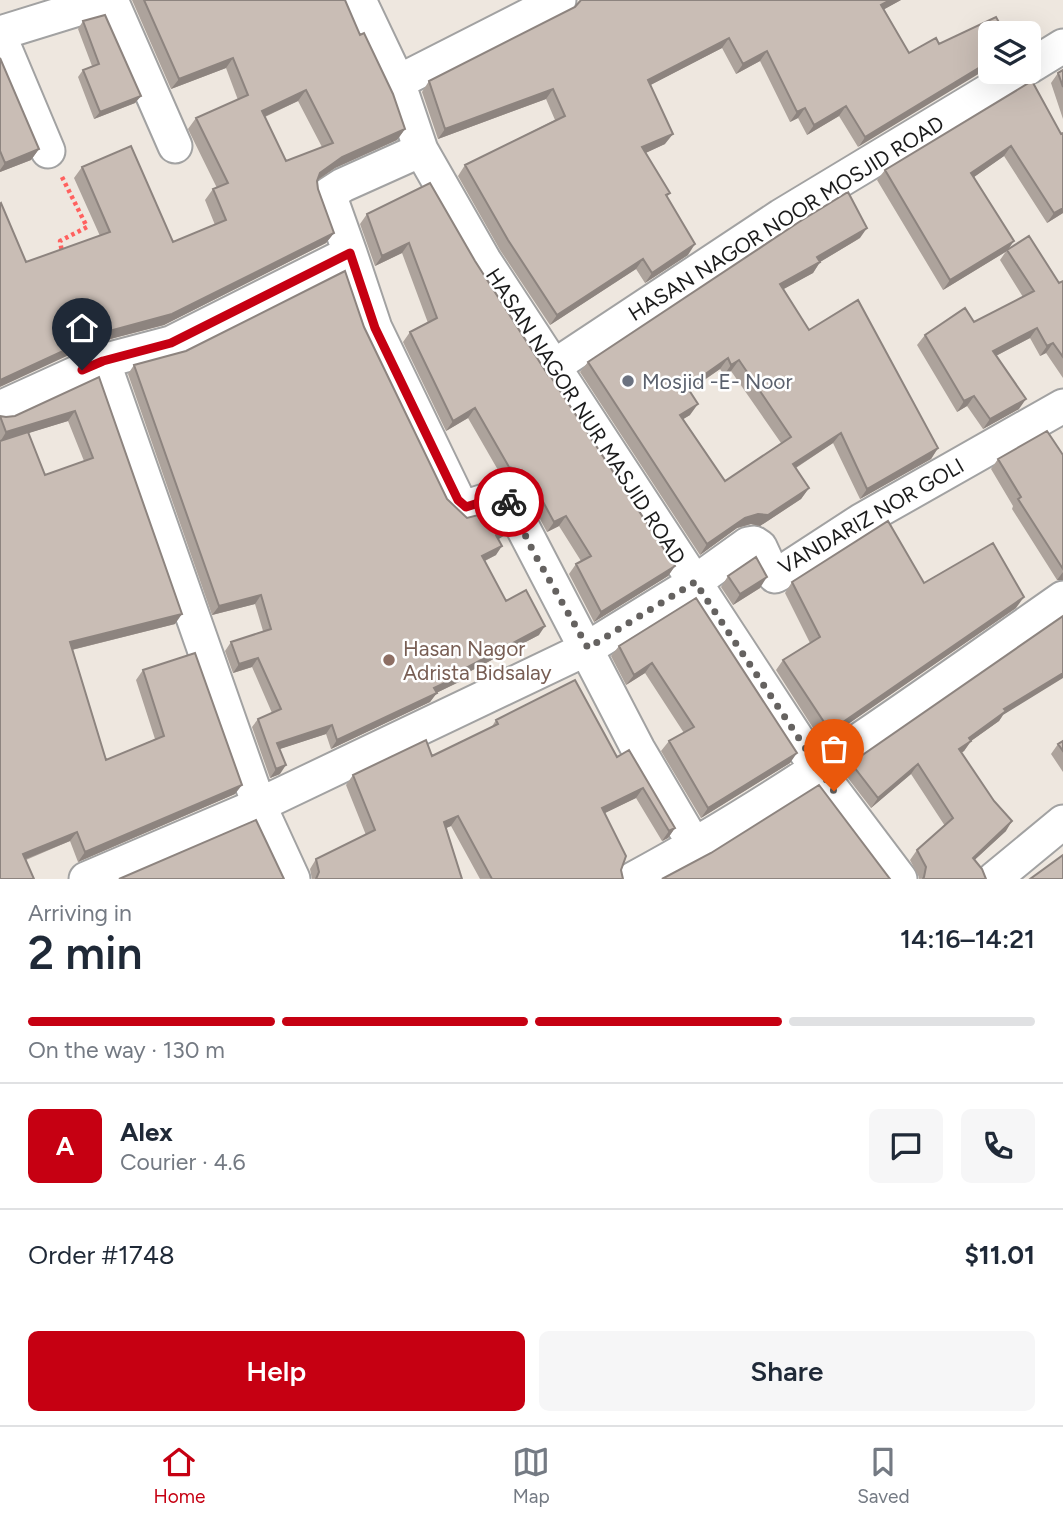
<!DOCTYPE html>
<html lang="en">
<head>
<meta charset="utf-8">
<style>
  :root { --surface:#fff; --page:#f6f6f7; --text:#1f2937; --muted:#747a83; --line:#e0e1e3; --accent:#c60012 }
  body { margin:0; font-family:Figtree,sans-serif; background:var(--page); color:var(--text); height:100vh; display:flex; flex-direction:column; font-size:26px; white-space:nowrap }
  * { box-sizing:border-box; margin:0 }
  p { font-size:23px; color:var(--muted) }
  .icon { flex:none; width:38px; height:38px; fill:none; stroke:currentColor; stroke-width:2; stroke-linecap:round; stroke-linejoin:round }
  .map { position:relative; height:879px; overflow:hidden }
  .sheet { display:flex; flex-direction:column; background:var(--surface); flex:1 }
  .sheet>* { flex:none }
  .buttons { position:absolute; left:978px; top:21px; display:grid; gap:14px }
  .buttons a { display:grid; place-items:center; width:63px; height:63px; border-radius:10px; background:var(--surface); box-shadow:0 7px 28px #0002; font-size:35px }
  .pin { position:absolute; display:grid; place-items:center; width:60px; height:60px; color:#fff; margin:-72px -30px; border-radius:50% 50% 50% 0; rotate:-45deg; box-shadow:0 0 7px #0007 }
  .pin .icon { rotate:45deg }
  .courier { position:absolute; display:grid; place-items:center; width:70px; height:70px; margin:-35px; border:5px solid #c60012; border-radius:50%; background:#fff; color:#222; box-shadow:0 2px 9px #0007 }
  .headline em { font-style:normal; font-weight:600 }
  .headline div { display:flex; flex-direction:column-reverse }
  .headline { display:flex; align-items:center; justify-content:space-between; height:119px; padding:0 28px }
  h1 { font-size:46px; font-weight:600; line-height:52px }
  .bar { display:grid; grid-template-columns:repeat(4,1fr); gap:10px 7px; align-content:center; height:84px; padding:0 28px }
  .bar i { height:9px; border-radius:5px; background:var(--line) }
  .bar .selected { background:var(--accent) }
  .bar p { grid-column:span 4 }
  .line { display:flex; align-items:center; gap:18px; padding:0 28px; border-top:2px solid var(--line) }
  .line div { flex:1 }
  .round { display:grid; place-items:center; flex:none; width:74px; height:74px; border-radius:10px; background:var(--page) }
  .primary-button { display:flex; gap:14px; margin-top:auto; padding:14px 28px }
  .primary-button a { flex:1; height:80px; border-radius:10px; background:var(--accent); color:#fff; font-size:28px; font-weight:600; line-height:80px; text-align:center }
  .primary-button a+a { background:var(--page); color:var(--text) }
  .tabs { display:flex; justify-content:space-around; align-items:center; height:98px; border-top:2px solid var(--line); background:var(--surface); font-size:19px; color:var(--muted) }
  .tabs a { display:grid; justify-items:center; gap:4px }
  .tabs .selected { color:var(--accent) }
  .map>svg:first-child { display:block }
</style>
</head>
<body>
<div class="map">
<svg width="1063" height="879" viewBox="0 0 1063 879">
  <rect width="100%" height="100%" fill="#eee7df"/>
  <g fill="none" stroke-linecap="round" stroke-linejoin="round">
    <g stroke="#a2a2a2" stroke-width="37">
      <path id="minor" d="M 111,0 L 175,146
        M 359,0 L 398,82 L 421,150 L 484,260 L 817,769 L 900,879
        M 0,33 L 107,0
        M 0,37 L 48,151
        M 1029,67 L 1063,46
        M 398,82 L 559,0
        M 350,253 L 375,328 L 458,500 L 466,507 L 500,496 L 506,497 L 510,503 L 638,749 L 695,846
        M 103,361 L 259,805 L 293,879
        M 553,367 L 781,216 L 1020,72
        M 0,408 L 103,361 L 171,343 L 350,253 L 329,194 L 343,185 L 421,150
        M 86,879 L 259,805 L 588,648 L 695,582 L 748,544 L 754,543 L 760,547 L 772,573 L 775,576 L 779,574 L 862,520 L 1063,406
        M 633,879 C 784,798 923,696 1063,598
        M 994,879 L 1063,822"/>
    </g>
    <path stroke="#ff615f" stroke-width="4.5" stroke-dasharray="3.5 3.5" stroke-linecap="butt" d="M 62,177 L 87,227 L 60,241 L 62,252"/>
    <use href="#minor" stroke="#fff" stroke-width="33"/>
  </g>
  <path fill="#ada39c" fill-rule="evenodd" d="M 132,0 L 345,0 L 360,35 L 405,129 L 397,140 L 335,168 L 318,180 L 318,189 L 334,233 L 326,243 L 164,325 L 95,343 L 26,262 L 100,236 L 74,178 L 82,167 L 173,242 L 215,225 L 205,200 L 213,189 L 217,188 L 188,129 L 196,118 L 238,100 L 226,68 L 171,89 ZM 298,101 L 322,147 L 286,161 L 265,117 Z
    M 581,0 L 901,0 L 884,9 L 909,53 L 936,38 L 858,147 L 839,116 L 807,135 L 798,118 L 790,122 L 760,61 L 736,74 L 722,48 L 650,85 L 665,144 L 645,153 L 670,193 L 667,197 L 688,255 L 645,283 L 636,269 L 550,325 L 500,250 L 458,176 L 465,165 L 555,120 L 546,99 L 438,139 L 422,92 L 429,81 L 575,7 Z
    M 83,21 L 141,96 L 135,103 L 94,119 L 78,77 L 83,70 L 92,66 L 78,29 Z
    M 0,58 L 39,149 L 31,160 L 0,172 Z
    M 1063,70 L 1063,119 L 1051,83 L 1058,73 Z
    M 1063,133 L 1063,213 L 1047,223 L 1004,156 L 974,177 L 1007,251 L 943,290 L 877,180 L 885,170 Z
    M 367,214 L 475,261 L 548,375 L 675,566 L 668,576 L 594,622 L 569,574 L 576,564 L 581,561 L 559,526 L 547,532 L 522,486 L 516,481 L 502,477 L 468,418 L 446,431 L 403,342 L 410,332 L 428,323 L 402,253 L 375,266 L 360,224 Z
    M 860,238 L 820,262 L 813,273 L 783,289 L 809,330 L 938,448 L 931,459 L 860,499 L 833,443 L 796,468 L 809,488 L 801,499 L 760,526 L 751,524 L 737,528 L 700,555 L 580,372 L 588,362 ZM 720,369 L 724,375 L 731,371 L 781,443 L 725,481 L 683,419 L 690,415 L 689,391 Z
    M 1007,250 L 1059,283 L 1063,281 L 1063,378 L 1046,353 L 1040,356 L 1030,338 L 996,356 L 1019,409 L 983,429 L 967,406 L 957,412 L 917,345 L 925,335 L 974,322 L 1023,297 L 1000,260 Z
    M 364,327 L 447,499 L 467,518 L 511,526 L 505,535 L 499,539 L 496,555 L 485,561 L 506,601 L 539,635 L 467,673 L 461,681 L 436,693 L 430,702 L 331,749 L 326,734 L 279,749 L 280,774 L 270,778 L 252,727 L 258,719 L 272,713 L 252,667 L 233,673 L 225,651 L 231,642 L 263,631 L 255,604 L 212,615 L 128,374 L 134,365 Z
    M 99,377 L 175,624 L 72,650 L 106,760 L 155,739 L 136,680 L 143,670 L 235,794 L 78,862 L 70,841 L 26,860 L 0,879 L 0,416 L 6,417 L 15,416 ZM 68,421 L 84,461 L 45,475 L 28,433 Z
    M 1063,455 L 1063,580 L 1057,580 L 1012,509 L 1013,506 L 991,469 L 998,459 Z
    M 728,576 L 760,588 L 733,605 L 721,587 Z
    M 792,582 L 924,583 L 1016,608 L 822,742 L 776,670 L 783,660 L 810,643 L 785,593 Z
    M 696,598 L 790,763 L 701,818 L 661,751 L 669,741 L 684,733 L 645,673 L 626,685 L 611,656 L 619,646 Z
    M 1003,715 L 999,721 L 971,741 L 964,751 L 961,753 L 1006,831 L 974,860 L 986,879 L 919,879 L 919,877 L 910,860 L 917,850 L 945,826 L 911,774 L 871,808 L 844,773 L 851,763 Z
    M 496,720 L 617,757 L 629,750 L 675,828 L 668,838 L 662,841 L 636,798 L 604,813 L 623,879 L 480,879 L 451,826 L 446,828 L 462,879 L 312,879 L 310,869 L 316,859 L 366,835 L 346,785 L 353,775 L 432,756 L 491,728 Z
    M 1063,741 L 1063,772 L 1051,754 L 1058,744 Z"/>
  <path fill="#8d847f" d="M 890,0 L 901,0 L 874,15 L 881,5 Z
    M 729,38 L 722,48 L 641,90 L 648,80 Z
    M 767,51 L 760,61 L 736,74 L 743,64 Z
    M 233,58 L 226,68 L 171,89 L 179,79 Z
    M 990,61 L 990,67 L 858,147 L 865,137 Z
    M 553,89 L 546,99 L 438,139 L 445,129 Z
    M 306,90 L 298,101 L 255,121 L 262,111 Z
    M 141,96 L 135,103 L 94,119 L 100,112 Z
    M 846,106 L 839,116 L 807,135 L 814,125 Z
    M 805,108 L 798,118 L 790,122 L 797,112 Z
    M 405,129 L 397,140 L 335,168 L 313,183 L 320,173 L 342,157 Z
    M 673,134 L 665,144 L 635,158 L 642,147 Z
    M 1011,146 L 1004,156 L 964,184 L 971,173 Z
    M 39,149 L 31,160 L 0,172 L 0,170 L 5,163 Z
    M 1063,208 L 1063,213 L 1047,223 L 1054,213 Z
    M 867,228 L 860,238 L 810,268 L 817,257 Z
    M 334,233 L 326,243 L 164,325 L 95,343 L 0,387 L 0,380 L 102,333 Z
    M 1014,241 L 1007,251 L 943,290 L 950,280 Z
    M 409,243 L 402,253 L 375,266 L 382,256 Z
    M 695,244 L 688,255 L 645,283 L 652,273 Z
    M 643,259 L 636,269 L 550,325 L 557,315 Z
    M 820,262 L 813,273 L 773,295 L 780,284 Z
    M 1037,328 L 1030,338 L 986,361 L 993,351 Z
    M 1053,343 L 1046,353 L 1040,356 L 1047,346 Z
    M 728,358 L 720,369 L 679,397 L 687,387 Z
    M 739,360 L 731,371 L 724,375 L 731,365 Z
    M 974,396 L 967,406 L 957,412 L 964,401 Z
    M 1026,399 L 1019,409 L 983,429 L 990,419 Z
    M 698,404 L 690,415 L 672,426 L 680,415 Z
    M 475,408 L 468,418 L 446,431 L 453,421 Z
    M 75,411 L 68,421 L 0,442 L 6,432 Z
    M 841,433 L 833,443 L 786,474 L 793,464 Z
    M 938,448 L 931,459 L 860,499 L 867,489 Z
    M 509,467 L 523,471 L 516,481 L 502,477 Z
    M 809,488 L 801,499 L 760,526 L 751,524 L 737,528 L 700,555 L 707,544 L 745,518 Z
    M 566,516 L 559,526 L 547,532 L 554,522 Z
    M 511,526 L 505,535 L 490,544 L 496,535 Z
    M 502,546 L 496,555 L 476,565 L 482,556 Z
    M 675,566 L 668,576 L 594,622 L 601,612 Z
    M 1063,572 L 1063,580 L 1057,580 Z
    M 767,577 L 760,588 L 733,605 L 740,594 Z
    M 261,595 L 255,604 L 212,615 L 219,606 Z
    M 1024,597 L 1016,608 L 822,742 L 830,731 Z
    M 182,614 L 175,624 L 63,652 L 70,642 Z
    M 545,626 L 539,635 L 467,673 L 461,681 L 428,697 L 434,688 L 466,668 Z
    M 258,658 L 252,667 L 233,673 L 239,664 Z
    M 652,663 L 645,673 L 626,685 L 634,675 Z
    M 1063,673 L 1063,678 L 1003,715 L 999,721 L 971,741 L 964,751 L 952,759 L 969,738 L 1004,709 Z
    M 437,693 L 430,702 L 331,749 L 337,740 Z
    M 332,725 L 326,734 L 271,752 L 277,743 Z
    M 797,753 L 790,763 L 701,818 L 708,808 Z
    M 918,764 L 911,774 L 871,808 L 878,798 Z
    M 286,765 L 280,774 L 270,778 L 276,769 Z
    M 242,785 L 235,794 L 78,862 L 85,852 Z
    M 643,788 L 636,798 L 595,818 L 602,808 Z
    M 458,816 L 451,826 L 437,832 L 444,822 Z
    M 1012,821 L 1006,831 L 966,868 L 973,858 Z
    M 675,828 L 668,838 L 662,841 L 669,831 Z
    M 77,832 L 70,841 L 16,863 L 23,854 Z"/>
  <path fill="#c9bdb5" stroke="#8d847f" stroke-width="2" fill-rule="evenodd" d="M 144,0 L 345,0 L 360,35 L 364,33 L 393,94 L 405,129 L 342,157 L 320,173 L 317,181 L 318,189 L 334,233 L 172,314 L 102,333 L 0,380 L 0,204 L 1,203 L 26,262 L 110,232 L 82,167 L 131,146 L 173,242 L 226,220 L 213,189 L 228,183 L 196,118 L 248,95 L 233,58 L 179,79 ZM 306,90 L 333,143 L 286,161 L 262,111 Z
    M 581,0 L 890,0 L 881,5 L 909,53 L 936,38 L 939,44 L 996,17 L 1005,33 L 990,33 L 990,61 L 865,137 L 846,106 L 814,125 L 805,108 L 797,112 L 767,51 L 743,64 L 729,38 L 648,80 L 673,134 L 642,147 L 670,193 L 666,195 L 695,244 L 652,273 L 643,259 L 557,315 L 508,240 L 465,165 L 565,116 L 553,89 L 445,129 L 429,81 L 575,7 Z
    M 105,15 L 141,96 L 100,112 L 83,70 L 99,64 L 83,21 Z
    M 0,58 L 39,149 L 5,163 L 0,151 Z
    M 1063,70 L 1063,87 L 1058,73 Z
    M 1032,81 L 1061,134 L 1063,133 L 1063,208 L 1054,213 L 1011,146 L 971,173 L 1014,241 L 950,280 L 885,170 Z
    M 430,183 L 475,261 L 548,375 L 549,374 L 675,566 L 601,612 L 576,564 L 591,556 L 566,516 L 554,522 L 529,476 L 523,471 L 509,467 L 475,408 L 453,421 L 410,332 L 437,318 L 409,243 L 382,256 L 367,214 Z
    M 848,192 L 867,228 L 817,257 L 820,262 L 780,284 L 809,330 L 858,300 L 938,448 L 867,489 L 841,433 L 793,464 L 809,488 L 768,515 L 758,514 L 745,518 L 707,544 L 588,362 L 799,222 ZM 728,358 L 731,365 L 739,360 L 791,437 L 725,481 L 680,415 L 698,404 L 687,387 Z
    M 1029,236 L 1059,283 L 1063,281 L 1063,357 L 1053,343 L 1047,346 L 1037,328 L 993,351 L 1026,399 L 990,419 L 974,396 L 964,401 L 925,335 L 965,308 L 974,322 L 1034,291 L 1007,250 Z
    M 345,271 L 364,327 L 447,499 L 467,518 L 502,509 L 511,526 L 496,535 L 502,546 L 482,556 L 506,601 L 526,590 L 545,626 L 466,668 L 468,672 L 434,688 L 437,693 L 337,740 L 332,725 L 277,743 L 286,765 L 276,769 L 258,719 L 281,709 L 258,658 L 239,664 L 231,642 L 271,629 L 261,595 L 219,606 L 134,365 L 186,351 Z
    M 99,377 L 182,614 L 70,642 L 106,760 L 164,736 L 143,670 L 195,653 L 242,785 L 85,852 L 77,832 L 23,854 L 34,879 L 0,879 L 0,441 L 28,432 L 45,475 L 93,458 L 75,411 L 6,432 L 0,416 L 6,417 L 15,416 Z
    M 1047,431 L 1063,455 L 1063,569 L 1018,499 L 1021,497 L 998,459 Z
    M 888,521 L 924,583 L 993,543 L 1024,597 L 830,731 L 783,660 L 820,637 L 792,582 Z
    M 756,557 L 767,577 L 740,594 L 728,576 Z
    M 696,598 L 797,753 L 708,808 L 669,741 L 694,727 L 652,663 L 634,675 L 619,646 Z
    M 1063,616 L 1063,673 L 1004,709 L 1006,711 L 969,738 L 971,741 L 959,749 L 994,801 L 1012,821 L 973,858 L 982,869 L 986,879 L 923,879 L 924,877 L 926,867 L 917,850 L 953,818 L 918,764 L 878,798 L 851,763 Z
    M 575,680 L 617,757 L 629,750 L 675,828 L 669,831 L 643,788 L 602,808 L 626,856 L 621,870 L 623,879 L 492,879 L 458,816 L 444,822 L 462,879 L 316,879 L 319,872 L 316,859 L 375,830 L 353,775 L 426,740 L 432,756 L 498,724 L 496,720 Z
    M 1063,741 L 1063,751 L 1058,744 Z
    M 819,785 L 890,879 L 662,879 L 711,853 Z
    M 256,820 L 284,879 L 119,879 Z
    M 1063,855 L 1063,879 L 1030,879 Z"/>
  <g fill="none" stroke-linecap="round" stroke-linejoin="round">
    <path stroke="#656260" stroke-width="7" stroke-dasharray="0 12.6" d="M 509,502 L 534,553 L 588,648 L 695,582 L 834,791"/>
    <path stroke="#c60012" stroke-width="9" d="M 82,370 L 103,361 L 171,343 L 350,253 L 375,328 L 458,500 L 466,507 L 500,496 L 506,497 L 509,502"/>
  </g>
  <circle fill="#6b7280" stroke="#fff" stroke-width="2.5" cx="628" cy="381" r="7"/>
  <circle fill="#8d6e63" stroke="#fff" stroke-width="2.5" cx="389" cy="660" r="7"/>
  <g text-anchor="middle" dominant-baseline="central" stroke-width="5" stroke-linejoin="round" paint-order="stroke">
    <g font-size="21" fill="#1b1b1b" stroke="#fff">
      <text transform="translate(786 218) rotate(-32)">HASAN NAGOR NOOR MOSJID ROAD</text>
      <text transform="translate(586 416) rotate(57)">HASAN NAGOR NUR MASJID ROAD</text>
      <text transform="translate(871 516) rotate(-30)">VANDARIZ NOR GOLI</text>
    </g>
    <g font-size="21" fill="#5b616d" stroke="#fff" text-anchor="start">
      <text x="642" y="381">Mosjid -E- Noor</text>
    </g>
    <g font-size="21" fill="#785e54" stroke="#fff" text-anchor="start">
      <text x="403" y="648">Hasan Nagor<tspan x="403" dy="24">Adrista Bidsalay</tspan></text>
    </g>
  </g>
</svg>
<div class="buttons">
<a><svg class="icon" aria-label="layers" viewBox="0 0 24 24"><path d="M12 4l9 5-9 5-9-5zM3 14l9 5 9-5"/></svg></a>
</div>
<div class="pin" style="left:834px;top:791px;background:#ea580c"><svg class="icon" aria-label="bag" viewBox="0 0 24 24"><path d="M5 8h14l-1 12H6zM9 8a3 3 0 0 1 6 0"/></svg></div>
<div class="pin" style="left:82px;top:370px;background:#1f2937"><svg class="icon" aria-label="home" viewBox="0 0 24 24"><path d="M3 11l9-7 9 7M6 9v11h12V9"/></svg></div>
<div class="courier" style="left:509px;top:502px"><svg class="icon" aria-label="bike" viewBox="0 0 24 24"><circle cx="6" cy="16" r="4"/><circle cx="18" cy="16" r="4"/><path d="M6 16l4-8h5l3 8M10 8l3 8H6M13 5h3"/></svg></div>
</div>
<section class="sheet">
<div class="headline"><div><h1>2 min</h1><p>Arriving in</p></div><em>14:16–14:21</em></div>
<div class="bar"><i class="selected"></i><i class="selected"></i><i class="selected"></i><i></i><p>On the way · 130 m</p></div>
<div class="line" style="height:126px"><b class="round" style="background:var(--accent);color:#fff">A</b><div><b>Alex</b><p>Courier · 4.6</p></div><a class="round"><svg class="icon" aria-label="chat" viewBox="0 0 24 24"><path d="M4 5h16v11H9l-5 4z"/></svg></a><a class="round"><svg class="icon" aria-label="phone" viewBox="0 0 24 24"><path d="M5 4h4l2 5-3 2q2 4 5 5l2-3 5 2v4C11 20 4 13 5 4z"/></svg></a></div>
<div class="line" style="height:91px"><div>Order #1748</div><b>$11.01</b></div>
<div class="primary-button"><a>Help</a><a>Share</a></div>
</section>
<nav class="tabs">
<a class="selected"><svg class="icon" aria-label="home" viewBox="0 0 24 24"><path d="M3 11l9-7 9 7M6 9v11h12V9"/></svg>Home</a>
<a><svg class="icon" aria-label="map" viewBox="0 0 24 24"><path d="M3 6l6-2 6 2 6-2v14l-6 2-6-2-6 2zM9 4v14M15 6v14"/></svg>Map</a>
<a><svg class="icon" aria-label="saved" viewBox="0 0 24 24"><path d="M7 4h10v16l-5-4-5 4z"/></svg>Saved</a>
</nav>
</body>
</html>
